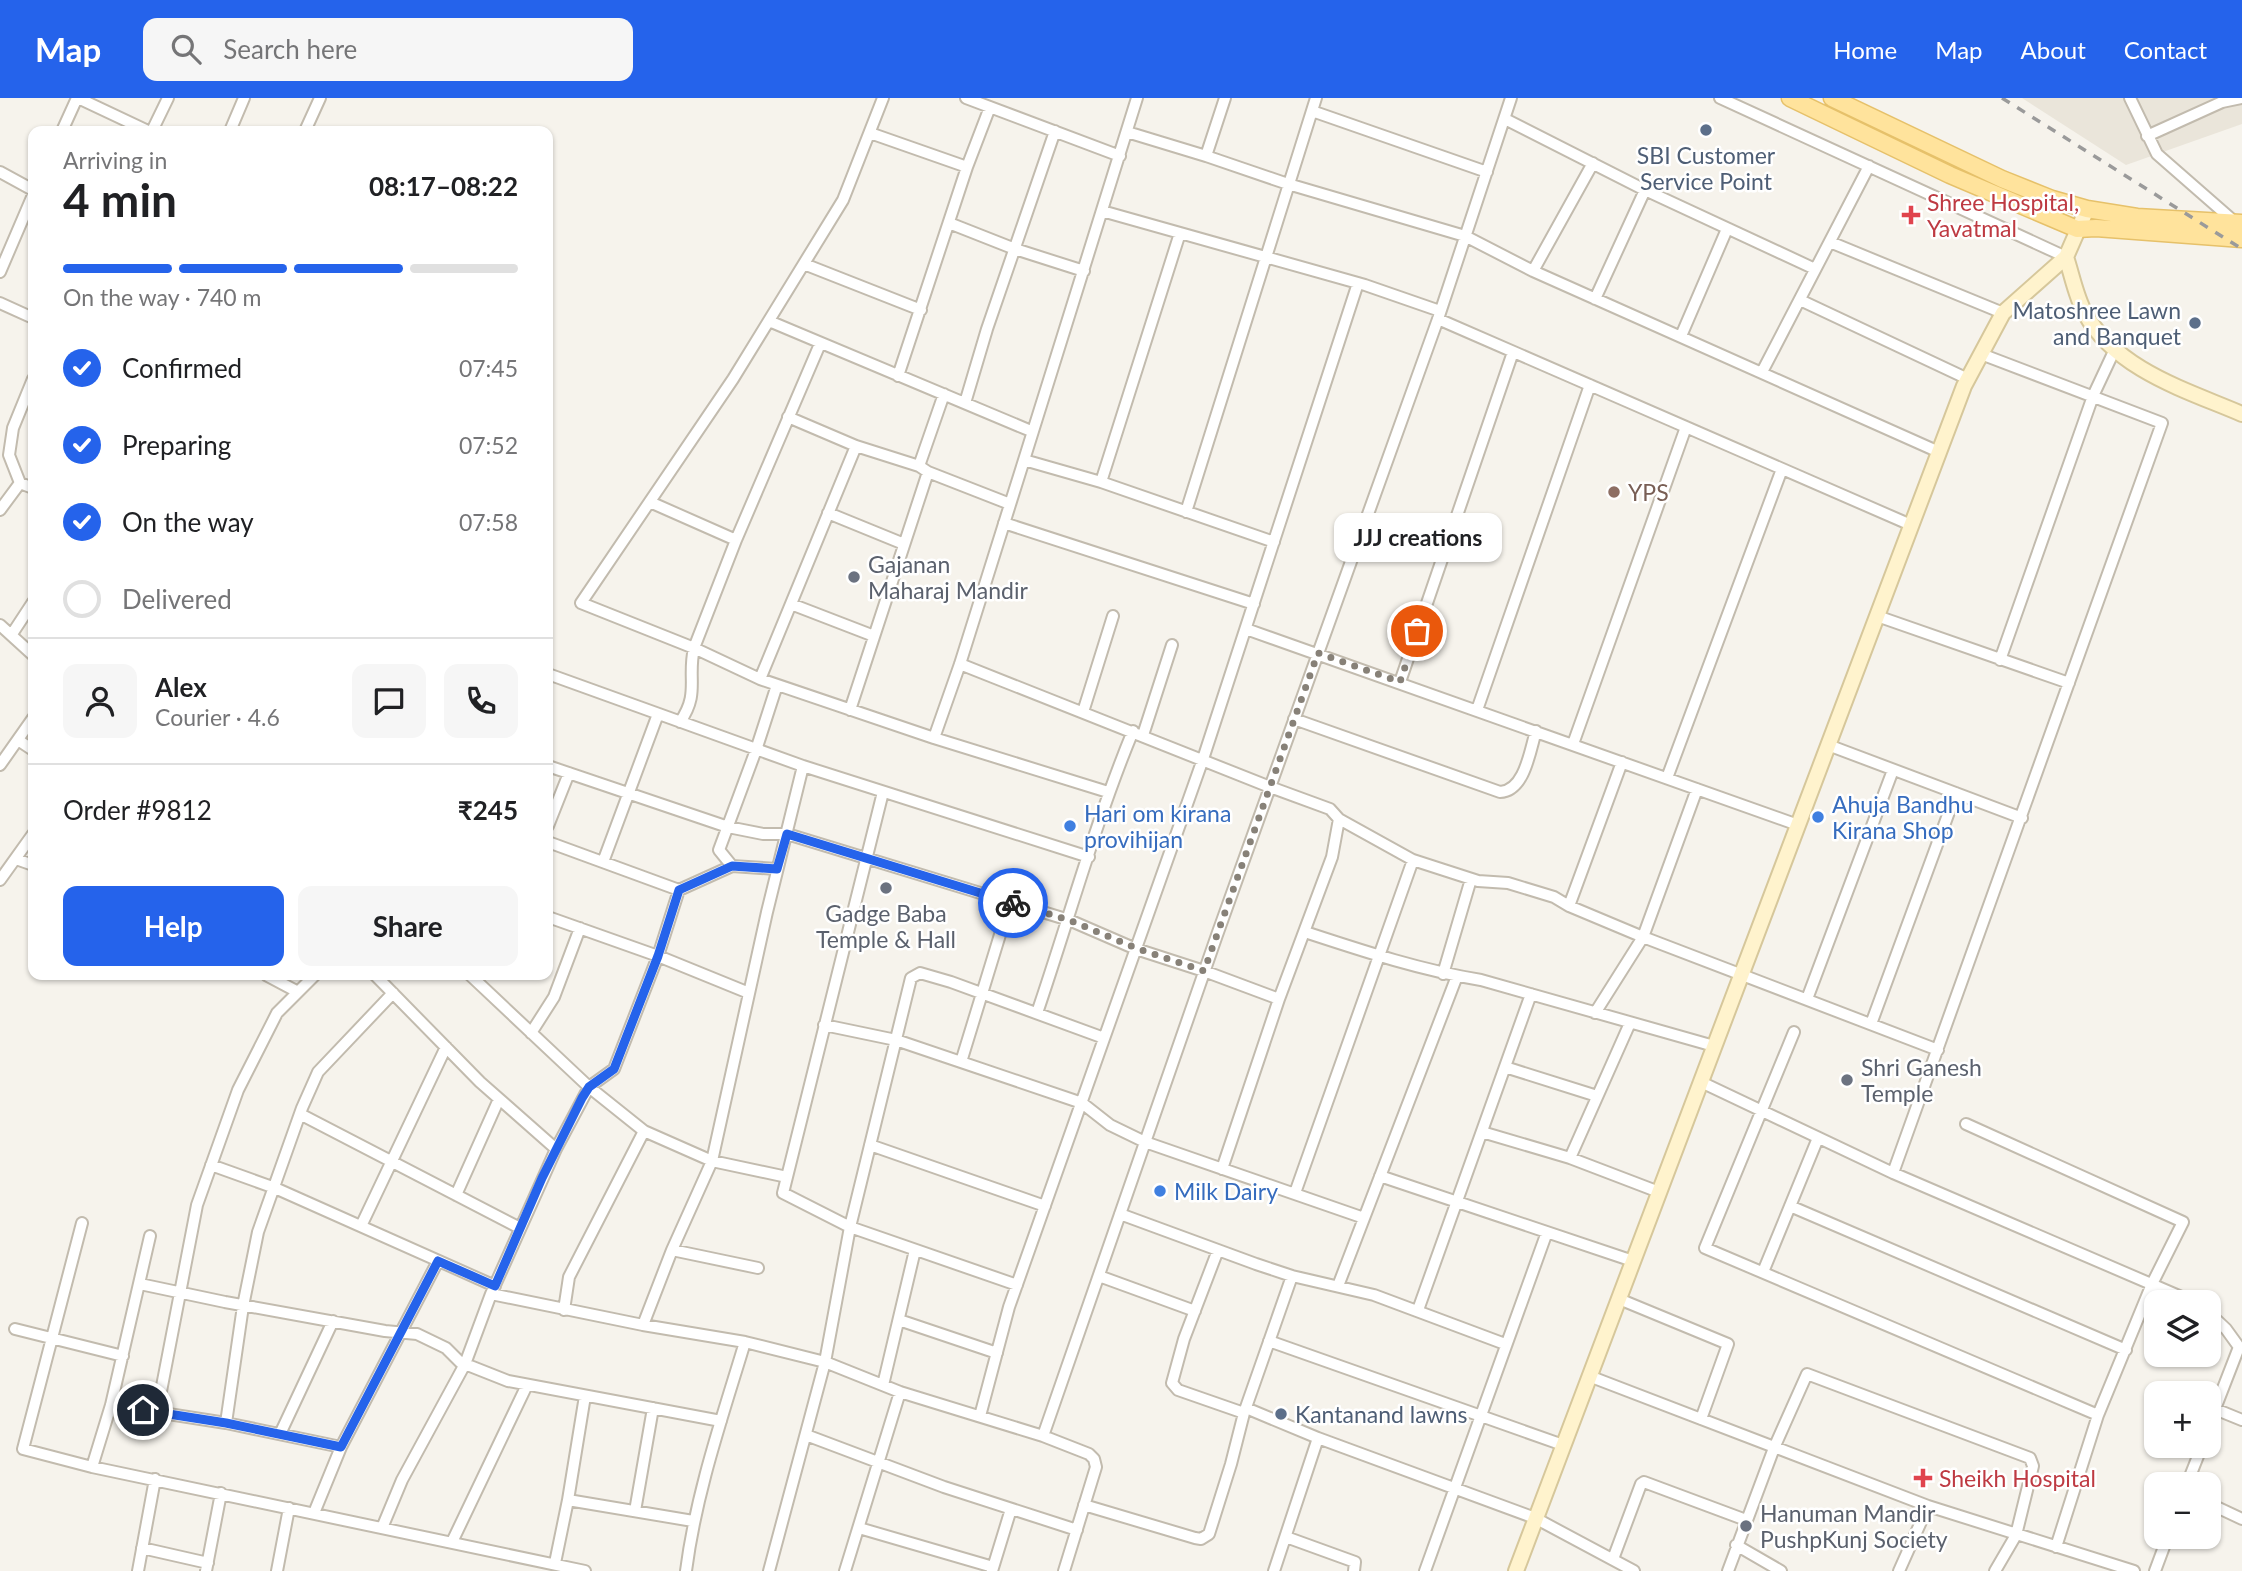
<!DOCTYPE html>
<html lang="en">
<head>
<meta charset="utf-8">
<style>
  :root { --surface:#fff; --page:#f6f6f6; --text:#202124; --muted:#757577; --line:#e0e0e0; --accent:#2563eb }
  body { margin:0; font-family:Lato,sans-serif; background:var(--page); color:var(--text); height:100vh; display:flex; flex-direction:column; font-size:26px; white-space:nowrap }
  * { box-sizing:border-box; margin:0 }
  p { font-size:23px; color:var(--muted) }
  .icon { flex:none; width:38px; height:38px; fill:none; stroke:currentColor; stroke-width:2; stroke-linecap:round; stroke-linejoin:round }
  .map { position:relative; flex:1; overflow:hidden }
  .sheet { position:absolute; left:28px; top:28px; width:525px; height:854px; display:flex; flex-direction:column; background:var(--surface); border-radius:14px; box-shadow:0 2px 5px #0004 }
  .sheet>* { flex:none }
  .fabs { position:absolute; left:2144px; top:1192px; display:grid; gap:14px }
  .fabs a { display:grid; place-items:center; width:77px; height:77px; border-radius:14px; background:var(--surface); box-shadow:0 2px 5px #0004; font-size:35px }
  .pin { position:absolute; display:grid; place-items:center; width:60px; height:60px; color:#fff; margin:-30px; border:4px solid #fff; border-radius:50%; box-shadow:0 2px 7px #0007 }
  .courier { position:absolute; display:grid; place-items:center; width:70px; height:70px; margin:-35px; border:5px solid #2563eb; border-radius:50%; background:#fff; color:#222; box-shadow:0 2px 9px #0007 }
  .bubble { position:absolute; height:49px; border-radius:14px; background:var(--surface); box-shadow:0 2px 5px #0004; font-size:23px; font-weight:700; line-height:49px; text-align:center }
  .head em { font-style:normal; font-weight:700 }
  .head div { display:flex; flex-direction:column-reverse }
  .head { display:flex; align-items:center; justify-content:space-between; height:119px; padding:0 35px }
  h1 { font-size:46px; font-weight:700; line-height:52px }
  .bar { display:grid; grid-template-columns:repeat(4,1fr); gap:10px 7px; align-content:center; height:84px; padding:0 35px }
  .bar i { height:9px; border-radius:5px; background:var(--line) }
  .bar .selected { background:var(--accent) }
  .bar p { grid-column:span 4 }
  .line { display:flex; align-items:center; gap:18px; padding:0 35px; border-top:2px solid var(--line) }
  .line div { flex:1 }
  .round { display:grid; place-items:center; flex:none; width:74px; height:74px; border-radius:14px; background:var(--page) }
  ol { padding:0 35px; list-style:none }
  li { display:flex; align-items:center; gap:21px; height:77px }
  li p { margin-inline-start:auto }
  li .icon { padding:7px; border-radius:50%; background:var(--accent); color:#fff; stroke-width:4 }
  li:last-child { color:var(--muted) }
  li i { width:38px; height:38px; border:4px solid var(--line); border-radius:50% }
  .cta { display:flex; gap:14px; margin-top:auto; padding:14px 35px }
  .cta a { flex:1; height:80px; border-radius:14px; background:var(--accent); color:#fff; font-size:28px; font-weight:700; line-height:80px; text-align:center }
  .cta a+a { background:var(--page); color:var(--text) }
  header { display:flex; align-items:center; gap:42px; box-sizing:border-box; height:98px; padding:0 35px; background:var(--accent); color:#fff }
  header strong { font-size:33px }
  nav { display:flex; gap:38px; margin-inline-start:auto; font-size:24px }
  .search { width:490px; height:63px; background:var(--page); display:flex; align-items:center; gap:18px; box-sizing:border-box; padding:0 24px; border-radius:14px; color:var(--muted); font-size:26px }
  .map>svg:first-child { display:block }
</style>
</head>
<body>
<header>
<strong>Map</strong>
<div class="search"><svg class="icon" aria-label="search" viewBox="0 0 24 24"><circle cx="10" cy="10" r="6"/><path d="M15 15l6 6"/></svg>Search here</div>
<nav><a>Home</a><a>Map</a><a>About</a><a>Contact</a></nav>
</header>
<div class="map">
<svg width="2242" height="1473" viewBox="0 0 2242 1473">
  <rect width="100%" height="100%" fill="#f6f3ec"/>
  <path fill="#eae5da" d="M 2022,0 L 2242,0 L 2242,26 L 2126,67 Z"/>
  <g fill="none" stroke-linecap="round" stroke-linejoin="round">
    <g stroke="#c2bbae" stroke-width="14">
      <path id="street" d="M 78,0 L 148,33
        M 883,0 L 843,102 L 733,281 L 581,505 L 694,550 L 760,581 L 934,640 L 1108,694
        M 966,0 L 1120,58
        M 1137,0 L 1024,362 L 1101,384 L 1274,444
        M 1720,0 L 2066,159
        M 2130,0 L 2157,56 L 2237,126
        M 1312,13 L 1487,74
        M 1505,21 L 1645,92 L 1815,171
        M 62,33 L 77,0
        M 152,33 L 168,0
        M 230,33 L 244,0
        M 305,33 L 320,0
        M 1127,34 L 1206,58 L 1288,86 L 1465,138 L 1533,173 L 1939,354
        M 870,35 L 967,69
        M 2147,38 L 2222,4 L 2241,0
        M 1206,58 L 1225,0
        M 0,74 L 33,92
        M 1102,113 L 1365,187 L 1440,213
        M 949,125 L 1015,151 L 1084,173
        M 1830,144 L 2003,215
        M 804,166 L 921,212
        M 1533,173 L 1593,65
        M 0,174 L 33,97
        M 1595,201 L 1645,92
        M 1800,202 L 1968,281
        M 0,205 L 33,220
        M 1438,221 L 1911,427
        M 769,223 L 1031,333
        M 1681,238 L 1727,131
        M 1762,274 L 1869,68
        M 898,278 L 967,69 L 990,9
        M 33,281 L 13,330 L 9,357 L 20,385 L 33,390
        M 965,305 L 987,231 L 1055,33
        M 788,319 L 856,348 L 919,368 L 928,374 L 1010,406
        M 919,368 L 944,296
        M 1101,384 L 1180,135
        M 650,404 L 736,442
        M 0,412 L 20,385
        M 1186,414 L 1316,0
        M 828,415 L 904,446
        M 1004,425 L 1254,506
        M 791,506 L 874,538
        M 1877,518 L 2069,585
        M 0,527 L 33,557
        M 1246,531 L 1798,727
        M 12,536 L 33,504
        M 2000,562 L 2093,298 L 2115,251
        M 960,566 L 1270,689 L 1330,711 L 1339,721 L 1332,759 L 1279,901 L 1222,1071
        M 548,576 L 803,668 L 767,814 L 712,1063 L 672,1152 L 643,1227 L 745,1244 L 825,1264 L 769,1473
        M 760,581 L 856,348
        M 1400,584 L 1513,254
        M 850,612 L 928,374
        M 1477,612 L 1590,287
        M 1083,614 L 1113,518
        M 1294,621 L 1500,694 C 1525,693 1530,652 1536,633
        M 680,624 C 700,595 687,581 694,550 L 736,442 L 820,246
        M 1143,637 L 1172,547
        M 934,640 L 960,566 L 1024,362
        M 18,642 L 33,652
        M 1573,646 L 1686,329
        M 1828,647 L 2022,720
        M 0,667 L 33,620
        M 548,668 L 728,729 L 763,736 L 787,736 L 1069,822 L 1136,851 L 1204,873 L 1279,901
        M 803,668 L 1089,759
        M 1667,680 L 1782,371
        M 883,694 L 783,1095 L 850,1129 L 1017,1187
        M 1339,721 L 1413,762 L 1478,783 L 1508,785 L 1554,799 L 1569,808 L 1643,839 L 1938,952
        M 548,728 L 569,675
        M 548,744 L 679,792
        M 16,761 L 33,767
        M 603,764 L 658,616
        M 732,768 L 777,771
        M 0,782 L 33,736
        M 1569,808 L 1622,664
        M 548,819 L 658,858 L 749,895
        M 1305,834 C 1363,853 1420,872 1481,882 L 1714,948
        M 1443,876 L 1471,781
        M 266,877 L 298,894
        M 375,877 L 480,984 L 556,1051
        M 470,877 L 589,989 L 644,1033 L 712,1063 L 787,1079
        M 1807,901 L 1893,672
        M 1037,915 C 1069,821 1095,725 1133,633
        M 1595,915 L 1643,839 L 1697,691
        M 1871,926 L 1956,695
        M 824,927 L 896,942 L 1082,1005 L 1110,1027 L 1145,1044 L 1364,1120
        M 1794,934 L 1705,1150 L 2098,1317
        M 531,935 L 554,899 L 580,830
        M 961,964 L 1010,804
        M 1505,969 L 1597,998
        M 1701,984 L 1893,1075 L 2193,1204
        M 300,1016 L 520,1130
        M 1966,1026 L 2183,1124 L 2152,1186 L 2098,1317 L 2056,1449
        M 1482,1034 L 1570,1060 L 1659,1094
        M 870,1047 L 1045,1108
        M 1570,1060 L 1630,925
        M 211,1067 L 275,1090 L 495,1188
        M 1893,1075 L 2162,325 L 1981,256
        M 1380,1078 L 1633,1163
        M 1295,1095 L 1413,762
        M 456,1097 L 499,1001
        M 1790,1108 L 2126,1252
        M 1120,1116 L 1256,1166 L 1292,1178 L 1374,1197 L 1505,1246
        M 82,1125 L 23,1351 L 92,1369 L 585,1473
        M 361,1128 L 446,949
        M 672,1152 L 758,1170
        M 1218,1152 L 1184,1241 L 1172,1285 L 1178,1292 L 1244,1315
        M 1763,1174 L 1818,1040
        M 1099,1178 L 1195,1213
        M 140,1186 L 225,1204 L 385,1233 L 417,1236 L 446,1250 L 460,1264 L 508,1283 L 721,1323
        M 1338,1188 L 1457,878
        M 491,1196 L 643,1227
        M 1619,1201 L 1728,1246 L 1701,1321
        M 564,1212 L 569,1179 L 644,1033
        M 1418,1212 L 1531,896
        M 2208,1214 L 2226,1231 L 2239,1249
        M 899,1222 L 997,1255
        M 15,1231 L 123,1258
        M 1269,1243 L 1563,1347
        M 1589,1278 L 1928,1408 L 2134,1473
        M 883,1287 L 915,1152
        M 111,1307 L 226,1325 L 341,1349
        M 1246,1310 L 1318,1340 L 1535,1420 L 1634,1473
        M 2215,1311 L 2242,1322
        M 157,1314 L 197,1107 L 238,992 L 277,915 L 315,877
        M 980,1318 L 1009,1209 L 1203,661 L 1358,185
        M 226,1325 L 243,1208 L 258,1134 L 302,1010 L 318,974 L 393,895
        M 2208,1329 L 2239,1249
        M 280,1336 L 333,1223
        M 806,1337 L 944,1389 L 1077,1432
        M 1043,1338 L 1217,837 L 1438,221 L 1511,0
        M 92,1369 L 111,1307 L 150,1138
        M 2187,1386 L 2202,1348
        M 568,1402 L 693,1423
        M 2208,1405 L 2242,1421
        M 1084,1407 L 1195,1440 L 1201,1441 L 1209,1436 L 1231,1366 L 1244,1315 L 1292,1178
        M 635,1413 L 653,1310
        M 314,1415 L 341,1349 L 438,1163
        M 382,1430 L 402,1382 L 465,1266 L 491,1196 L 556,1051 L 589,989 L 614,971 L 658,858 L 679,792 L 732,768 L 719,752 L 756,652 L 777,587
        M 859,1430 L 993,1469
        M 1286,1439 L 1355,1464 L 1354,1473
        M 452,1444 L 527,1287
        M 1736,1447 L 1781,1473
        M 142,1450 L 208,1465
        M 1613,1461 L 1641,1386 L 1644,1384 L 1746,1422
        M 555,1465 L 568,1402 L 585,1298
        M 138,1473 L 155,1381
        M 206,1473 L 221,1395
        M 277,1473 L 289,1410
        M 686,1473 C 696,1395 722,1320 745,1244
        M 845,1473 L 900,1294
        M 992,1473 L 1011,1411
        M 1064,1473 L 1096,1369 L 1094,1361 L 1089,1356 L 1043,1338 L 900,1294 L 825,1264 L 850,1129 L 911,880 L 920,875 L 951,884 L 1104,940
        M 1274,1473 L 1318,1340
        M 1425,1473 L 1547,1134
        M 1728,1473 L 1774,1350 L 1807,1276 L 2030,1360 L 2033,1368 L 2016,1437 L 1995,1473
        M 1899,1473 L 1928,1408
        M 2155,1473 L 2168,1438"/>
    </g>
    <g stroke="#d6c79b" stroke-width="18">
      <path id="secondary" d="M 2066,159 C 2072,177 2076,199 2085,215 C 2116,272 2186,292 2242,316
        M 1516,1473 L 1964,288 L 2003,215 L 2066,159 L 2087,111"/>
    </g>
    <g stroke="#e6c16a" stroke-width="19">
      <path id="primary" d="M 1790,0 L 1950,77 L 2077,131 L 2096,130 L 2242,141
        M 1832,0 L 2002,81 L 2052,101 L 2087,111 L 2137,119 L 2242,125"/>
    </g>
    <use href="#street" stroke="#fff" stroke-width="10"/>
    <use href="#secondary" stroke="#fff3cd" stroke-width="14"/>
    <use href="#primary" stroke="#ffe39c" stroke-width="16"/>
    <path stroke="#9a9a9a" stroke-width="3.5" stroke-dasharray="9 9" stroke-linecap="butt" d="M 2002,0 L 2242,151"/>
  </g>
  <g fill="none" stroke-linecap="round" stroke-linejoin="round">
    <path stroke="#878178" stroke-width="7" stroke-dasharray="0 12.6" d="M 1013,805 L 1069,822 L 1136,850 L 1204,873 L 1318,555 L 1400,584 L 1417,533"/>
    <path stroke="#2563eb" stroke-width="9" d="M 143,1312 L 226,1325 L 341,1349 L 438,1163 L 495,1188 L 542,1080 L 582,1000 L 589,989 L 614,971 L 658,858 L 679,792 L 732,768 L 777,771 L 787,736 L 1013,805"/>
  </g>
  <g fill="#5c6f8a" stroke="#fff" stroke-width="2.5">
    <circle cx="1706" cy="32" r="7"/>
    <circle cx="2195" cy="225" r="7"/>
    <circle cx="1281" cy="1316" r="7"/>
  </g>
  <g fill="#e0444e" stroke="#fff" stroke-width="2.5">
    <path d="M1907.5 106.5h7v7h7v7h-7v7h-7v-7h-7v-7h7z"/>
    <path d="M1919.5 1369.5h7v7h7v7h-7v7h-7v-7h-7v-7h7z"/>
  </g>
  <circle fill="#8d6e63" stroke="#fff" stroke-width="2.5" cx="1614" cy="394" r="7"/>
  <g fill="#6b7280" stroke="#fff" stroke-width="2.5">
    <circle cx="854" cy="479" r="7"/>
    <circle cx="886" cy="790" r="7"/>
    <circle cx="1847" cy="982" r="7"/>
    <circle cx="1746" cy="1428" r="7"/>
  </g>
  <g fill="#3f7fe0" stroke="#fff" stroke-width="2.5">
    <circle cx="1818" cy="719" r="7"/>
    <circle cx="1070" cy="728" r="7"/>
    <circle cx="1160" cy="1093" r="7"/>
  </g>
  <g text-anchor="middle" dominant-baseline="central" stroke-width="5" stroke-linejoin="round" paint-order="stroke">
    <g font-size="23" fill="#4e5e75" stroke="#fff">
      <text x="1706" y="57">SBI Customer<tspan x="1706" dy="26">Service Point</tspan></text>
      <text x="2181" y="212" text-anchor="end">Matoshree Lawn<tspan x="2181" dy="26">and Banquet</tspan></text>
      <text x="1295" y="1316" text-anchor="start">Kantanand lawns</text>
    </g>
    <g font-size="23" fill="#be3a42" stroke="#fff" text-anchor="start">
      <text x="1927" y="104">Shree Hospital,<tspan x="1927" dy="26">Yavatmal</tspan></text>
      <text x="1939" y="1380">Sheikh Hospital</text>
    </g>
    <g font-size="23" fill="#785e54" stroke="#fff" text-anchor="start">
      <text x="1628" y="394">YPS</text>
    </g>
    <g font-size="23" fill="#5b616d" stroke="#fff" text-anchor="start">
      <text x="868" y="466">Gajanan<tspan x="868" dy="26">Maharaj Mandir</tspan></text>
      <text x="886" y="815" text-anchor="middle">Gadge Baba<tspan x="886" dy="26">Temple &amp; Hall</tspan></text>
      <text x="1861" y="969">Shri Ganesh<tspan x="1861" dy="26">Temple</tspan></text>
      <text x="1760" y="1415">Hanuman Mandir<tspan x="1760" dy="26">PushpKunj Society</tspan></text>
    </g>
    <g font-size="23" fill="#366cbe" stroke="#fff" text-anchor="start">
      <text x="1832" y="706">Ahuja Bandhu<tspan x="1832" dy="26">Kirana Shop</tspan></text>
      <text x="1084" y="715">Hari om kirana<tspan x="1084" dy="26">provihijan</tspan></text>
      <text x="1174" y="1093">Milk Dairy</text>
    </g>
  </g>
</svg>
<div class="fabs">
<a><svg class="icon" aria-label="layers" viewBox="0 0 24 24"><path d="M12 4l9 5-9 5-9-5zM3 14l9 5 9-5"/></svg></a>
<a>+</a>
<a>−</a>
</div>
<div class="pin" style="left:1417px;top:533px;background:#ea580c"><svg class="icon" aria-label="bag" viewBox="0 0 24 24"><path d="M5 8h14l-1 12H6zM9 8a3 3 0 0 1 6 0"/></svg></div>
<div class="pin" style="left:143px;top:1312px;background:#1f2937"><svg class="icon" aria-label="home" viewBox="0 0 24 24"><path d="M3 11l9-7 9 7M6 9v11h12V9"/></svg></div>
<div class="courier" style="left:1013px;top:805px"><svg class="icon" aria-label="bike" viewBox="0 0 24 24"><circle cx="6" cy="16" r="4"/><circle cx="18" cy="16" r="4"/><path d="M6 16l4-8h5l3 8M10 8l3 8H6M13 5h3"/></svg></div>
<div class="bubble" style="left:1334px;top:415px;width:168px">JJJ creations</div>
<section class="sheet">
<div class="head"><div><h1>4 min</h1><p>Arriving in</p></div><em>08:17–08:22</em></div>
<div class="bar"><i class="selected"></i><i class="selected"></i><i class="selected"></i><i></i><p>On the way · 740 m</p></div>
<ol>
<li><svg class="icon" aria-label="check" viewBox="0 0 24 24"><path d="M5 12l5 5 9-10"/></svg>Confirmed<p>07:45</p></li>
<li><svg class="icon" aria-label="check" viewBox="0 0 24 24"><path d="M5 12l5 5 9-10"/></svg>Preparing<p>07:52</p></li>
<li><svg class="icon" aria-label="check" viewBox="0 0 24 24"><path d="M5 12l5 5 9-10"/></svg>On the way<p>07:58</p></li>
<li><i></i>Delivered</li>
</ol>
<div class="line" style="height:126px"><a class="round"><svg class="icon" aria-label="person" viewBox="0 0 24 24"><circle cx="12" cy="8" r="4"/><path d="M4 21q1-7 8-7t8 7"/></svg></a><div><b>Alex</b><p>Courier · 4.6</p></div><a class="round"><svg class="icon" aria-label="chat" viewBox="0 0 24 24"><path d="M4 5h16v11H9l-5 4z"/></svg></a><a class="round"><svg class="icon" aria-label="phone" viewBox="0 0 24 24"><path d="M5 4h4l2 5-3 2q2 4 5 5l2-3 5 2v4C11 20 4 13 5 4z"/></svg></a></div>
<div class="line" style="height:91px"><div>Order #9812</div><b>₹245</b></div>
<div class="cta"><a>Help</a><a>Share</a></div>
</section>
</div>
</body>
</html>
